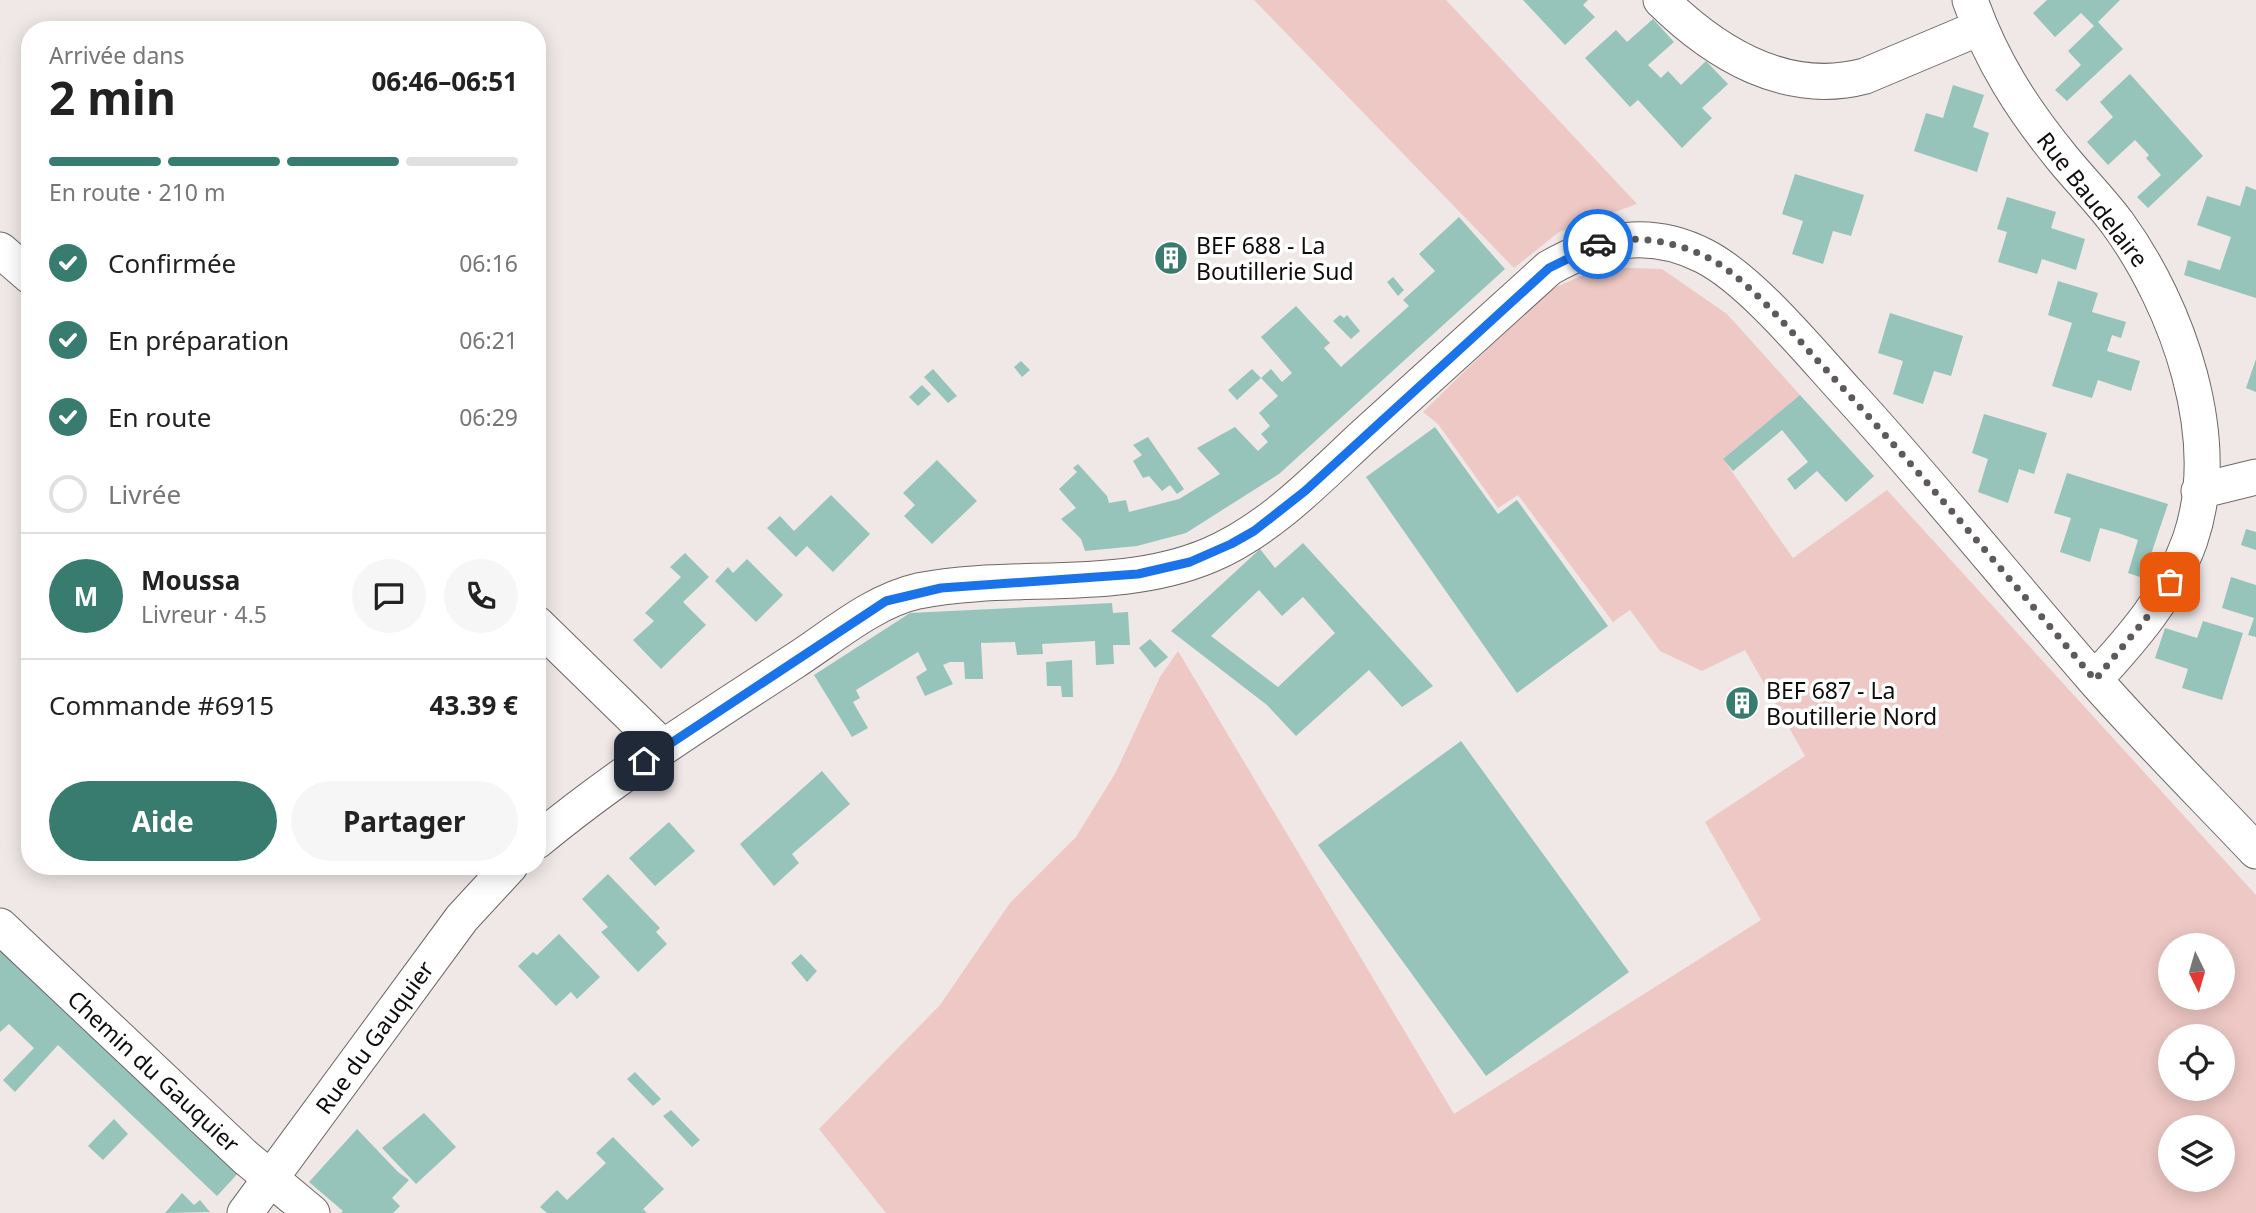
<!DOCTYPE html>
<html lang="fr">
<head>
<meta charset="utf-8">
<style>
  :root { --surface:#fff; --page:#f6f6f6; --text:#222; --muted:#767676; --line:#e0e0e0; --accent:#387c6f }
  body { margin:0; font-family:"Noto Sans",sans-serif; background:var(--page); color:var(--text); height:100vh; display:flex; flex-direction:column; font-size:26px; white-space:nowrap }
  * { box-sizing:border-box; margin:0 }
  p { font-size:23px; color:var(--muted) }
  .icon { flex:none; width:38px; height:38px; fill:none; stroke:currentColor; stroke-width:2; stroke-linecap:round; stroke-linejoin:round }
  .map { position:relative; flex:1; overflow:hidden }
  .panel { position:absolute; left:21px; top:21px; width:525px; height:854px; display:flex; flex-direction:column; background:var(--surface); border-radius:28px; box-shadow:0 4px 18px #0003 }
  .panel>* { flex:none }
  .needle { width:46px; rotate:175deg }
  .controls { position:absolute; left:2158px; top:933px; display:grid; gap:14px }
  .controls a { display:grid; place-items:center; width:77px; height:77px; border-radius:50%; background:var(--surface); box-shadow:0 4px 18px #0003; font-size:35px }
  .pin { position:absolute; display:grid; place-items:center; width:60px; height:60px; color:#fff; margin:-30px; border-radius:14px; box-shadow:0 4px 10px #0006 }
  .courier { position:absolute; display:grid; place-items:center; width:70px; height:70px; margin:-35px; border:5px solid #1a73e8; border-radius:50%; background:#fff; color:#222; box-shadow:0 2px 9px #0007 }
  .summary em { font-style:normal; font-weight:700 }
  .summary div { display:flex; flex-direction:column-reverse }
  .summary { display:flex; align-items:center; justify-content:space-between; height:119px; padding:0 28px }
  h1 { font-size:46px; font-weight:700; line-height:52px }
  .bar { display:grid; grid-template-columns:repeat(4,1fr); gap:10px 7px; align-content:center; height:84px; padding:0 28px }
  .bar i { height:9px; border-radius:5px; background:var(--line) }
  .bar .active { background:var(--accent) }
  .bar p { grid-column:span 4 }
  .line { display:flex; align-items:center; gap:18px; padding:0 28px; border-top:2px solid var(--line) }
  .line div { flex:1 }
  .round { display:grid; place-items:center; flex:none; width:74px; height:74px; border-radius:37px; background:var(--page) }
  ol { padding:0 28px; list-style:none }
  li { display:flex; align-items:center; gap:21px; height:77px }
  li p { margin-inline-start:auto }
  li .icon { padding:7px; border-radius:50%; background:var(--accent); color:#fff; stroke-width:4 }
  li:last-child { color:var(--muted) }
  li i { width:38px; height:38px; border:4px solid var(--line); border-radius:50% }
  .cta { display:flex; gap:14px; margin-top:auto; padding:14px 28px }
  .cta a { flex:1; height:80px; border-radius:42px; background:var(--accent); color:#fff; font-size:28px; font-weight:700; line-height:80px; text-align:center }
  .cta a+a { background:var(--page); color:var(--text) }
  .map>svg:first-child { display:block }
</style>
</head>
<body>
<div class="map">
<svg width="2256" height="1213" viewBox="0 0 2256 1213">
  <rect width="100%" height="100%" fill="#efe8e7"/>
  <path fill="#eec8c4" fill-rule="evenodd" d="M 1254,0 L 1446,0 L 1637,204 L 1559,232 L 1514,268 Z
    M 1602,267 L 1662,269 L 1727,314 L 1800,395 L 1723,459 L 1793,558 L 1887,490 L 2256,895 L 2256,1213 L 886,1213 L 819,1129 L 940,1005 L 1010,903 L 1076,837 L 1116,772 L 1160,677 L 1178,651 L 1454,1114 L 1761,920 L 1705,822 L 1805,756 L 1745,650 L 1702,671 L 1660,651 L 1630,610 L 1613,622 L 1518,495 L 1498,508 L 1438,424 L 1423,412 L 1547,291 ZM 2170,945 L 2222,945 L 2222,998 L 2170,998 ZM 2170,1036 L 2222,1036 L 2222,1088 L 2170,1088 ZM 2170,1127 L 2222,1127 L 2222,1180 L 2170,1180 Z"/>
  <path fill="#96c4ba" fill-rule="evenodd" d="M 1523,0 L 1588,0 L 1583,5 L 1595,17 L 1565,45 Z
    M 2047,0 L 2120,0 L 2098,22 L 2123,49 L 2067,101 L 2055,90 L 2081,65 L 2068,51 L 2094,26 L 2081,13 L 2055,37 L 2033,13 Z
    M 1653,19 L 1674,42 L 1648,65 L 1661,78 L 1668,71 L 1681,85 L 1706,61 L 1728,84 L 1702,108 L 1712,118 L 1682,148 L 1638,100 L 1630,107 L 1585,58 L 1616,30 L 1627,42 Z
    M 2130,74 L 2203,156 L 2148,208 L 2137,197 L 2161,175 L 2146,158 L 2149,155 L 2135,140 L 2108,165 L 2087,142 L 2113,117 L 2100,102 Z
    M 1953,85 L 1984,95 L 1973,127 L 1989,133 L 1977,172 L 1914,151 L 1926,113 L 1943,118 Z
    M 1795,174 L 1864,195 L 1851,236 L 1833,231 L 1823,264 L 1792,254 L 1803,221 L 1782,214 Z
    M 2246,186 L 2256,190 L 2256,298 L 2184,275 L 2188,260 L 2220,270 L 2231,237 L 2197,225 L 2207,196 L 2240,206 Z
    M 2007,197 L 2056,212 L 2051,228 L 2085,239 L 2076,270 L 2042,259 L 2037,274 L 1998,262 L 2007,232 L 1997,229 Z
    M 1459,217 L 1505,269 L 1279,474 L 1186,533 L 1137,546 L 1085,551 L 1081,539 L 1061,519 L 1076,508 L 1059,489 L 1077,472 L 1073,468 L 1078,464 L 1107,496 L 1109,503 L 1126,500 L 1129,512 L 1179,499 L 1220,474 L 1197,448 L 1235,427 L 1258,451 L 1268,442 L 1261,434 L 1270,426 L 1259,413 L 1278,396 L 1261,378 L 1271,369 L 1282,382 L 1292,373 L 1261,337 L 1296,306 L 1330,343 L 1324,348 L 1341,367 L 1409,306 L 1403,300 L 1435,271 L 1419,254 Z
    M1157 258a14 14 0 1 1 28 0a14 14 0 1 1-28 0Z
    M 1393,277 L 1404,290 L 1398,296 L 1387,282 Z
    M 2058,281 L 2098,293 L 2092,312 L 2126,322 L 2121,338 L 2112,335 L 2107,351 L 2140,361 L 2131,391 L 2098,380 L 2092,398 L 2052,386 L 2072,323 L 2048,315 Z
    M 1890,313 L 1963,336 L 1951,376 L 1934,371 L 1923,404 L 1893,394 L 1903,361 L 1878,353 Z
    M 1340,315 L 1344,318 L 1347,315 L 1360,331 L 1351,339 L 1333,321 Z
    M 2256,359 L 2256,392 L 2246,388 Z
    M 1021,361 L 1030,370 L 1022,377 L 1014,367 Z
    M 933,369 L 957,396 L 948,403 L 924,377 Z
    M 1252,369 L 1261,378 L 1237,400 L 1228,390 Z
    M 922,385 L 931,394 L 918,406 L 909,397 Z
    M 1800,395 L 1874,476 L 1846,502 L 1817,471 L 1795,490 L 1787,479 L 1808,462 L 1782,430 L 1733,471 L 1723,459 Z
    M 1984,414 L 2047,433 L 2034,474 L 2019,469 L 2008,503 L 1978,492 L 1988,459 L 1972,453 Z
    M 1435,427 L 1498,514 L 1517,500 L 1608,626 L 1517,693 L 1366,477 Z
    M 1148,437 L 1184,489 L 1177,494 L 1170,485 L 1162,491 L 1149,476 L 1143,478 L 1133,461 L 1142,455 L 1133,445 Z
    M 937,460 L 977,501 L 932,544 L 904,516 L 915,505 L 903,493 Z
    M 2067,473 L 2168,504 L 2143,578 L 2128,573 L 2138,540 L 2118,533 L 2100,528 L 2090,562 L 2060,552 L 2071,518 L 2054,513 Z
    M 831,495 L 870,534 L 833,572 L 807,546 L 796,557 L 767,528 L 780,516 L 794,531 Z
    M 2246,529 L 2256,532 L 2256,550 L 2241,545 Z
    M 1303,543 L 1381,628 L 1433,686 L 1402,707 L 1369,670 L 1296,736 L 1267,705 L 1171,631 L 1260,549 L 1275,568 ZM 1259,590 L 1282,616 L 1303,597 L 1335,633 L 1278,687 L 1211,636 Z
    M 685,553 L 709,577 L 683,602 L 706,625 L 661,669 L 633,640 L 654,621 L 645,613 L 681,577 L 670,567 Z
    M 747,559 L 783,595 L 756,622 L 715,581 L 728,567 L 733,573 Z
    M 2231,577 L 2256,585 L 2256,637 L 2248,635 L 2254,618 L 2222,608 Z
    M 1112,603 L 1113,613 L 1128,612 L 1130,645 L 1113,645 L 1114,664 L 1096,665 L 1095,641 L 1042,644 L 1043,654 L 1017,655 L 1015,642 L 981,643 L 983,679 L 965,679 L 964,662 L 950,662 L 943,665 L 953,684 L 925,696 L 916,677 L 927,670 L 918,652 L 856,690 L 860,698 L 853,702 L 868,728 L 852,737 L 814,675 L 910,613 Z
    M 2203,621 L 2243,633 L 2222,700 L 2182,688 L 2188,669 L 2155,658 L 2165,628 L 2197,638 Z
    M 1150,639 L 1168,657 L 1155,668 L 1139,648 Z
    M 1072,660 L 1073,697 L 1062,697 L 1061,686 L 1047,686 L 1046,662 Z
    M1728 702a14 14 0 1 1 28 0a14 14 0 1 1-28 0Z
    M 1461,741 L 1629,972 L 1486,1076 L 1318,845 Z
    M 822,771 L 850,804 L 792,854 L 799,863 L 774,886 L 740,844 Z
    M 669,822 L 695,851 L 655,886 L 629,858 Z
    M 608,874 L 660,928 L 656,932 L 667,944 L 638,972 L 601,932 L 608,927 L 582,899 Z
    M 559,934 L 600,977 L 577,999 L 571,992 L 556,1006 L 518,966 L 533,952 L 537,955 Z
    M 0,940 L 242,1169 L 217,1196 L 58,1045 L 15,1092 L 3,1080 L 34,1048 L 9,1024 L 0,1032 Z
    M 801,954 L 817,971 L 807,982 L 791,963 Z
    M 635,1072 L 661,1099 L 653,1106 L 627,1079 Z
    M 671,1110 L 700,1140 L 692,1147 L 663,1116 Z
    M 424,1113 L 456,1147 L 416,1184 L 382,1148 Z
    M 114,1119 L 128,1134 L 103,1160 L 88,1146 Z
    M 357,1129 L 398,1172 L 409,1180 L 392,1198 L 400,1206 L 393,1213 L 341,1213 L 343,1211 L 309,1182 Z
    M 613,1137 L 664,1189 L 643,1209 L 647,1213 L 547,1213 L 540,1207 L 557,1190 L 567,1200 L 606,1163 L 596,1153 Z
    M 182,1193 L 194,1205 L 200,1200 L 210,1212 L 165,1213 Z"/>
  <g fill="none" stroke-linecap="round" stroke-linejoin="round">
    <g stroke="#6d6766" stroke-width="37">
      <path id="minor" d="M 1661,0 C 1715,53 1786,97 1865,76 L 1979,28
        M 1970,0 C 1991,61 2023,110 2063,159 C 2081,181 2101,201 2118,224 C 2178,307 2225,438 2190,540 C 2171,594 2133,638 2095,679
        M 0,250 L 30,276
        M 2199,491 L 2256,477
        M 537,624 L 663,747
        M 537,841 C 618,774 706,719 793,662 C 832,637 873,601 918,591 C 1014,572 1118,594 1210,555 C 1271,529 1318,478 1366,434 C 1427,379 1488,323 1549,268 C 1600,239 1649,228 1704,256 C 1753,281 1813,356 1852,398 C 1935,489 2012,585 2093,678 C 2145,737 2202,794 2256,851
        M 0,926 L 245,1157 L 312,1213
        M 245,1213 L 462,918 L 510,866"/>
    </g>
    <use href="#minor" stroke="#fff" stroke-width="35"/>
  </g>
  <g fill="none" stroke-linecap="round" stroke-linejoin="round">
    <path stroke="#5d5a59" stroke-width="7" stroke-dasharray="0 12.6" d="M 1598,244 C 1635,233 1682,242 1716,262 C 1757,288 1796,338 1830,374 C 1921,473 2008,577 2095,680 L 2153,610 L 2170,582"/>
    <path stroke="#1a73e8" stroke-width="9" d="M 644,761 L 886,601 L 941,588 L 1138,574 L 1190,562 L 1231,544 L 1254,531 L 1305,491 L 1549,268 L 1598,244"/>
  </g>
  <defs>
    <g id="building-disc" transform="scale(1.75)"><circle r="9.5" fill="#387c6f" stroke="#fff"/><path d="M-4-6H4V6H1V3H-1V6H-4ZM-2.5-4.3h1.7v1.8h-1.7ZM.8-4.3h1.7v1.8H.8ZM-2.5-1h1.7V.8h-1.7ZM.8-1h1.7V.8H.8Z" fill="#fff"/></g>
  </defs>
  <g fill-rule="evenodd">
    <use href="#building-disc" x="1171" y="258"/>
    <use href="#building-disc" x="1742" y="703"/>
  </g>
  <g text-anchor="middle" dominant-baseline="central" stroke-width="7" stroke-linejoin="round" paint-order="stroke">
    <g font-size="23" fill="#0f0d0c" stroke="#fff">
      <text transform="translate(2093 199) rotate(52)">Rue Baudelaire</text>
      <text transform="translate(374 1037) rotate(-54)">Rue du Gauquier</text>
      <text transform="translate(154 1071) rotate(43)">Chemin du Gauquier</text>
    </g>
    <g font-size="23" fill="#0f0d0c" stroke="#fff" text-anchor="start">
      <text x="1196" y="245">BEF 688 - La<tspan x="1196" dy="26">Boutillerie Sud</tspan></text>
      <text x="1766" y="690">BEF 687 - La<tspan x="1766" dy="26">Boutillerie Nord</tspan></text>
    </g>
  </g>
</svg>
<div class="controls">
<a><svg class="needle" viewBox="-14 -14 28 28"><path d="M0-13l5 13h-10z" fill="#e53935"/><path d="M0 13l5-13h-10z" fill="#767676"/></svg></a>
<a><svg class="icon" aria-label="locate" viewBox="0 0 24 24"><circle cx="12" cy="12" r="6"/><path d="M12 2v4M12 18v4M2 12h4M18 12h4"/></svg></a>
<a><svg class="icon" aria-label="layers" viewBox="0 0 24 24"><path d="M12 4l9 5-9 5-9-5zM3 14l9 5 9-5"/></svg></a>
</div>
<div class="pin" style="left:2170px;top:582px;background:#ea580c"><svg class="icon" aria-label="bag" viewBox="0 0 24 24"><path d="M5 8h14l-1 12H6zM9 8a3 3 0 0 1 6 0"/></svg></div>
<div class="pin" style="left:644px;top:761px;background:#1f2937"><svg class="icon" aria-label="home" viewBox="0 0 24 24"><path d="M3 11l9-7 9 7M6 9v11h12V9"/></svg></div>
<div class="courier" style="left:1598px;top:244px"><svg class="icon" aria-label="car" viewBox="0 0 24 24"><path d="M5 17H2v-5l4-1 3-4h7l3 4 3 1v5h-3M9 17h6M6 11h13"/><circle cx="7" cy="17" r="2"/><circle cx="17" cy="17" r="2"/></svg></div>
<section class="panel">
<div class="summary"><div><h1>2 min</h1><p>Arrivée dans</p></div><em>06:46–06:51</em></div>
<div class="bar"><i class="active"></i><i class="active"></i><i class="active"></i><i></i><p>En route · 210 m</p></div>
<ol>
<li><svg class="icon" aria-label="check" viewBox="0 0 24 24"><path d="M5 12l5 5 9-10"/></svg>Confirmée<p>06:16</p></li>
<li><svg class="icon" aria-label="check" viewBox="0 0 24 24"><path d="M5 12l5 5 9-10"/></svg>En préparation<p>06:21</p></li>
<li><svg class="icon" aria-label="check" viewBox="0 0 24 24"><path d="M5 12l5 5 9-10"/></svg>En route<p>06:29</p></li>
<li><i></i>Livrée</li>
</ol>
<div class="line" style="height:126px"><b class="round" style="background:var(--accent);color:#fff">M</b><div><b>Moussa</b><p>Livreur · 4.5</p></div><a class="round"><svg class="icon" aria-label="chat" viewBox="0 0 24 24"><path d="M4 5h16v11H9l-5 4z"/></svg></a><a class="round"><svg class="icon" aria-label="phone" viewBox="0 0 24 24"><path d="M5 4h4l2 5-3 2q2 4 5 5l2-3 5 2v4C11 20 4 13 5 4z"/></svg></a></div>
<div class="line" style="height:91px"><div>Commande #6915</div><b>43.39 €</b></div>
<div class="cta"><a>Aide</a><a>Partager</a></div>
</section>
</div>
</body>
</html>
